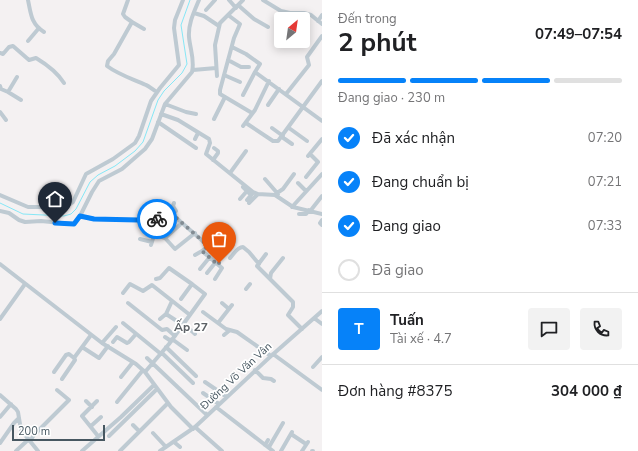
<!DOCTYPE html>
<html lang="vi">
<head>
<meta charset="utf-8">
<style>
  :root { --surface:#fff; --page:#f2f2f2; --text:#202124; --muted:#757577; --line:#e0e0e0; --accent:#0682f9 }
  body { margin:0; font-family:"Nunito Sans",sans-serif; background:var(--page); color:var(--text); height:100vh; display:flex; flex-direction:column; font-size:15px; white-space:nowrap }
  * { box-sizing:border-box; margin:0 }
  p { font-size:13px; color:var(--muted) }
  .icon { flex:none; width:22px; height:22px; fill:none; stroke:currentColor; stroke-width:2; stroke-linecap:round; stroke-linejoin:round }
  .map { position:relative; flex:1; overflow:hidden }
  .side { display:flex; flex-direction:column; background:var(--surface); width:316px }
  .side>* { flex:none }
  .needle { width:26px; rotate:29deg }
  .tools { position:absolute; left:274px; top:12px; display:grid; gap:8px }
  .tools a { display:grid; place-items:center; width:36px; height:36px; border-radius:4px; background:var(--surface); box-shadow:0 2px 10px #0003; font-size:20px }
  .scale { position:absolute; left:12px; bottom:10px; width:93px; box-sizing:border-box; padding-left:4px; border:2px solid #475761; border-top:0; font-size:11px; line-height:14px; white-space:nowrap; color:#475761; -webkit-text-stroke:3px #fff; paint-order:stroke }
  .pin { position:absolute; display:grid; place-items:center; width:34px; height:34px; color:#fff; margin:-41px -17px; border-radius:50% 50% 50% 0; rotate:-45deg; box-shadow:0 0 4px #0007 }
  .pin .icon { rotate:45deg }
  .courier { position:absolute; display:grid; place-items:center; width:40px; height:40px; margin:-20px; border:3px solid #0682f9; border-radius:50%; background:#fff; color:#222; box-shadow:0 1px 5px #0007 }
  .summary em { font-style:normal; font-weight:700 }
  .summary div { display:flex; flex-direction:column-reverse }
  .summary { display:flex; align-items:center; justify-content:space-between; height:68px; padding:0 16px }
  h1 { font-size:26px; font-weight:700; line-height:30px }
  .bar { display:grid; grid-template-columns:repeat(4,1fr); gap:6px 4px; align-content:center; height:48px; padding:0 16px }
  .bar i { height:5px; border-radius:3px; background:var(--line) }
  .bar .current { background:var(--accent) }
  .bar p { grid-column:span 4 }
  .line { display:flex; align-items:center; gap:10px; padding:0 16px; border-top:1px solid var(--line) }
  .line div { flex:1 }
  .round { display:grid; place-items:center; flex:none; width:42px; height:42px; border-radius:4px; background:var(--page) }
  ol { padding:0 16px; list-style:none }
  li { display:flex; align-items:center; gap:12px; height:44px }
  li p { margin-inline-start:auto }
  li .icon { padding:4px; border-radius:50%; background:var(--accent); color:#fff; stroke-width:4 }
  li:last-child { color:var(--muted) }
  li i { width:22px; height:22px; border:2px solid var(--line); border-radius:50% }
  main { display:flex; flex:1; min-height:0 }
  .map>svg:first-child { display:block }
</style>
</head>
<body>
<main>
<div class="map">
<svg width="322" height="451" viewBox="0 0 322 451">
  <rect width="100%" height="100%" fill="#f4f1f2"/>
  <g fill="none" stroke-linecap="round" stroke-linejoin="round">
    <path stroke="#86e7f6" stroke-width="1" d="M 0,203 L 23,214 L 64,216 L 71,214 L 76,209 L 90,182 L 98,175 L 115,166 L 135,151 L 143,142 L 158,100 L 164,91 L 182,73 L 187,64 L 181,25 L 190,0"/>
    <path stroke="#becad2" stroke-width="4" d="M 28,0 C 31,14 31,24 44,32
      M 128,0 L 123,14 L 125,17 L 132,22 L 114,54 L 108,61 L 107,66 C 119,75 133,79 146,85 C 149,86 153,90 157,92
      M 229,0 L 236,8
      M 263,0 L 281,11 L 290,13 L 304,13 L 311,15 L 322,24
      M 238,5 L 254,19 L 268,27
      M 206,10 L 215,0
      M 194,13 L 204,16 L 219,26
      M 228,15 L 240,24 L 234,38 L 220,90 L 220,94 L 252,113
      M 318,21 L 322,15
      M 132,22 L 144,29
      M 28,41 L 39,28
      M 232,47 L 246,54 L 260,64 L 255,72 L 322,121
      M 0,53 L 3,54 L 9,47 L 13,46 L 29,60 L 36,58 C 46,64 57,72 64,83
      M 228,60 L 241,67 L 249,67
      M 193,70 L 216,68
      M 224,75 L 240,82
      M 217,76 L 215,45 L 220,23 L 243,0
      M 0,86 L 1,89 L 8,92 L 17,77
      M 8,92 L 21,100
      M 286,94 L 309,65 L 307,57 L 322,36
      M 243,95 L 255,72
      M 165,104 L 186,112 L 196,114
      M 268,105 L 279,89
      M 0,112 L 6,120
      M 161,114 L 178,120 L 209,139 L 210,143 L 206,154 L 253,192 L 258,194 L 275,195 L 293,207 L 322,214
      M 214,119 L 225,97
      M 158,122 L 196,148
      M 246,123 L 273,141 L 278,141 L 322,81
      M 243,126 L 255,110 L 269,81
      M 272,128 L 283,136
      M 289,128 L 307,141
      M 282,137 L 292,144
      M 195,139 L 198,133
      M 308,156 L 322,139
      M 213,160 L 218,153 L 218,151 L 214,148
      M 230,173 L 246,151
      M 306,177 L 318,162 L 310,154
      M 265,179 L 278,194
      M 298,183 L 306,191
      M 243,187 L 251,195
      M 277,193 L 283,189 L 294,174
      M 0,195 L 28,207 L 44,207 L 62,209 L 73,202 L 86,174 L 113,159 L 135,143 L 139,136 L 151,101 L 160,88 L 179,65 L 174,28 L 175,20 L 183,0
      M 240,199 L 247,191
      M 247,200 L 252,194
      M 249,203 L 258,194
      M 292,207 L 322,174
      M 311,210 L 322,196
      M 0,211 L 9,213 L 19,220 L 25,222 L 41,221 L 71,224 L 74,224 L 80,216 L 92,192 L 99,181 L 122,169 L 145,149 L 152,139 L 165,104 L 192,72 C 195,60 190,49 189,37 C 188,24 194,12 199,0
      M 299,214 L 306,214 L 309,210
      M 173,215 L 206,244 L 207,247 L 202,251 L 195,255
      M 80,216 L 94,219 L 138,220 L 163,219 L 169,217 L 176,211 L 173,206 L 174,203
      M 322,220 L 320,223 L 322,225
      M 154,234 L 165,238 L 175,249 L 195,233
      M 165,238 L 182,223
      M 140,239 L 152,242
      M 151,245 L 155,232
      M 202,251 L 222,268 L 215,279
      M 266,254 L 257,266 L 270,279
      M 230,258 C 234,254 237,247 243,247 L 249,252 L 259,264
      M 283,258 L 271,273 L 270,279 L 293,302 L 293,307 L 288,315 L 302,329
      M 0,264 L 102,343 L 136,364 L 145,372 L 171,407 L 193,429
      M 200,269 L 209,258
      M 207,273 L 215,263
      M 156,279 L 160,278 L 169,268 L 192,284
      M 246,289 L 250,284
      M 123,293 L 130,284 L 143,291 L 152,285 L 190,315
      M 128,303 L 162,330 L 167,329 L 175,336
      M 222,303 L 229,309
      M 203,312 L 226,329 L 237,332 L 271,356
      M 166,314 L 183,325
      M 314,318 L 322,324
      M 0,319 L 25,284
      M 160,319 L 166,314 L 172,301
      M 123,323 L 161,354
      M 218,323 L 232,305
      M 184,324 L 195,334
      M 224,335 L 230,330
      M 165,337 L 171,341
      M 172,339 L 187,350
      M 113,342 L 117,337 L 127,343 L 129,342 L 136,334
      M 102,343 L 116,327
      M 82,347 L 99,358 L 108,346
      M 166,347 L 196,376
      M 162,353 L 193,383
      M 273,354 L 322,390
      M 147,358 L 207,415
      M 313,367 L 322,357
      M 255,370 L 263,378 L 271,379 L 274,381
      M 54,372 L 66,355 L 69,354 L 74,358
      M 145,372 L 169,344 L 205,294 L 192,284 L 181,299
      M 121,377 L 133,362
      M 62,379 L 75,360 L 74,358 L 91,335
      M 205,382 L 227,397
      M 203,393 L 219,404
      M 0,395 L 16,409 L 18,412 L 21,430 L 38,451
      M 86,401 L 92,407
      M 97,401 L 82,416 L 98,436
      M 117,402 L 143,370
      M 216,407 L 273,451
      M 0,417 L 11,404
      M 133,425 L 139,431
      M 91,426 L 101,417
      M 195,427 L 222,451
      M 153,433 L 166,447
      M 291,434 L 306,444
      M 109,436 L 157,389
      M 30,441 L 34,435 L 69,400 L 57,390
      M 174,442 L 180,447
      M 0,443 L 14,423 L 19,418
      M 265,445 L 268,440
      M 269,447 L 283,423
      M 16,451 L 29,439
      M 82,451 L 121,417 L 154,385
      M 120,451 L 168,403
      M 160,451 L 195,427 L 271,356 L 322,311
      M 281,451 L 292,432
      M 302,451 L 308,442
      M 312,451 L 313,451"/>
  </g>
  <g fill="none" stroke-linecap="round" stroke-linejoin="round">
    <path stroke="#848d94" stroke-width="4" stroke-dasharray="0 7.2" d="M 157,219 L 169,217 L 173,215 L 206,244 L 207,247 L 202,251 L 218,265 L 219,263"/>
    <path stroke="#0682f9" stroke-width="5" d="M 55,223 L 74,224 L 80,216 L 94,219 L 138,220 L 157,219"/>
  </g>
  <g text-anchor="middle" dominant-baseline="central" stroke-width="3.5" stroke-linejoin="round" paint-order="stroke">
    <g font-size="11" fill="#475761" stroke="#fff">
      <text transform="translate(236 376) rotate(-43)">Đường Võ Văn Vân</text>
    </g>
    <g font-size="12" font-weight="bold" fill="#5d6267" stroke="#fff">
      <text x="191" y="327">Ấp 27</text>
    </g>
  </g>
</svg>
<div class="tools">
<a><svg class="needle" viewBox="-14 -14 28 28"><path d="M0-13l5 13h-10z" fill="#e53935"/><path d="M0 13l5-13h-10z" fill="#757577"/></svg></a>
</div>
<div class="scale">200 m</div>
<div class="pin" style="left:219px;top:263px;background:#ea580c"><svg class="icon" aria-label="bag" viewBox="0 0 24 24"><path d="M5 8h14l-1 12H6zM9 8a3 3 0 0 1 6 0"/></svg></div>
<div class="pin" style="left:55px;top:223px;background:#1f2937"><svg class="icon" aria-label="home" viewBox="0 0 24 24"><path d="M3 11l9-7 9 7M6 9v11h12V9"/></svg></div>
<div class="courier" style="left:157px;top:219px"><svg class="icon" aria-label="bike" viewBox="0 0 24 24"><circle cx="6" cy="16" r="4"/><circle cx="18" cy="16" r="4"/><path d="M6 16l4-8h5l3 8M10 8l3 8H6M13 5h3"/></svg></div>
</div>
<section class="side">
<div class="summary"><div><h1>2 phút</h1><p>Đến trong</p></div><em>07:49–07:54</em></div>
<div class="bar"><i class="current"></i><i class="current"></i><i class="current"></i><i></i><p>Đang giao · 230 m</p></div>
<ol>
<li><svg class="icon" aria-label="check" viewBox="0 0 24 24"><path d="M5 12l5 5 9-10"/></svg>Đã xác nhận<p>07:20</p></li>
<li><svg class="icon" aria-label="check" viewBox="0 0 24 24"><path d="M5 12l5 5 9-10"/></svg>Đang chuẩn bị<p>07:21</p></li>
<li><svg class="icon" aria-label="check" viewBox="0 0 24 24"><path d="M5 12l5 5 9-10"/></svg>Đang giao<p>07:33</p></li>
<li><i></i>Đã giao</li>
</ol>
<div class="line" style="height:72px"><b class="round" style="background:var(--accent);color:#fff">T</b><div><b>Tuấn</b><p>Tài xế · 4.7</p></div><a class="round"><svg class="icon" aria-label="chat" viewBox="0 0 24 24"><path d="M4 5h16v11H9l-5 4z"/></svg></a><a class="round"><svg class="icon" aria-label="phone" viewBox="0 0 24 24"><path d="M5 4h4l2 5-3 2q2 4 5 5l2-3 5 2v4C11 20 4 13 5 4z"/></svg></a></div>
<div class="line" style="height:52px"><div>Đơn hàng #8375</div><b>304 000 ₫</b></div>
</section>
</main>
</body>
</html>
